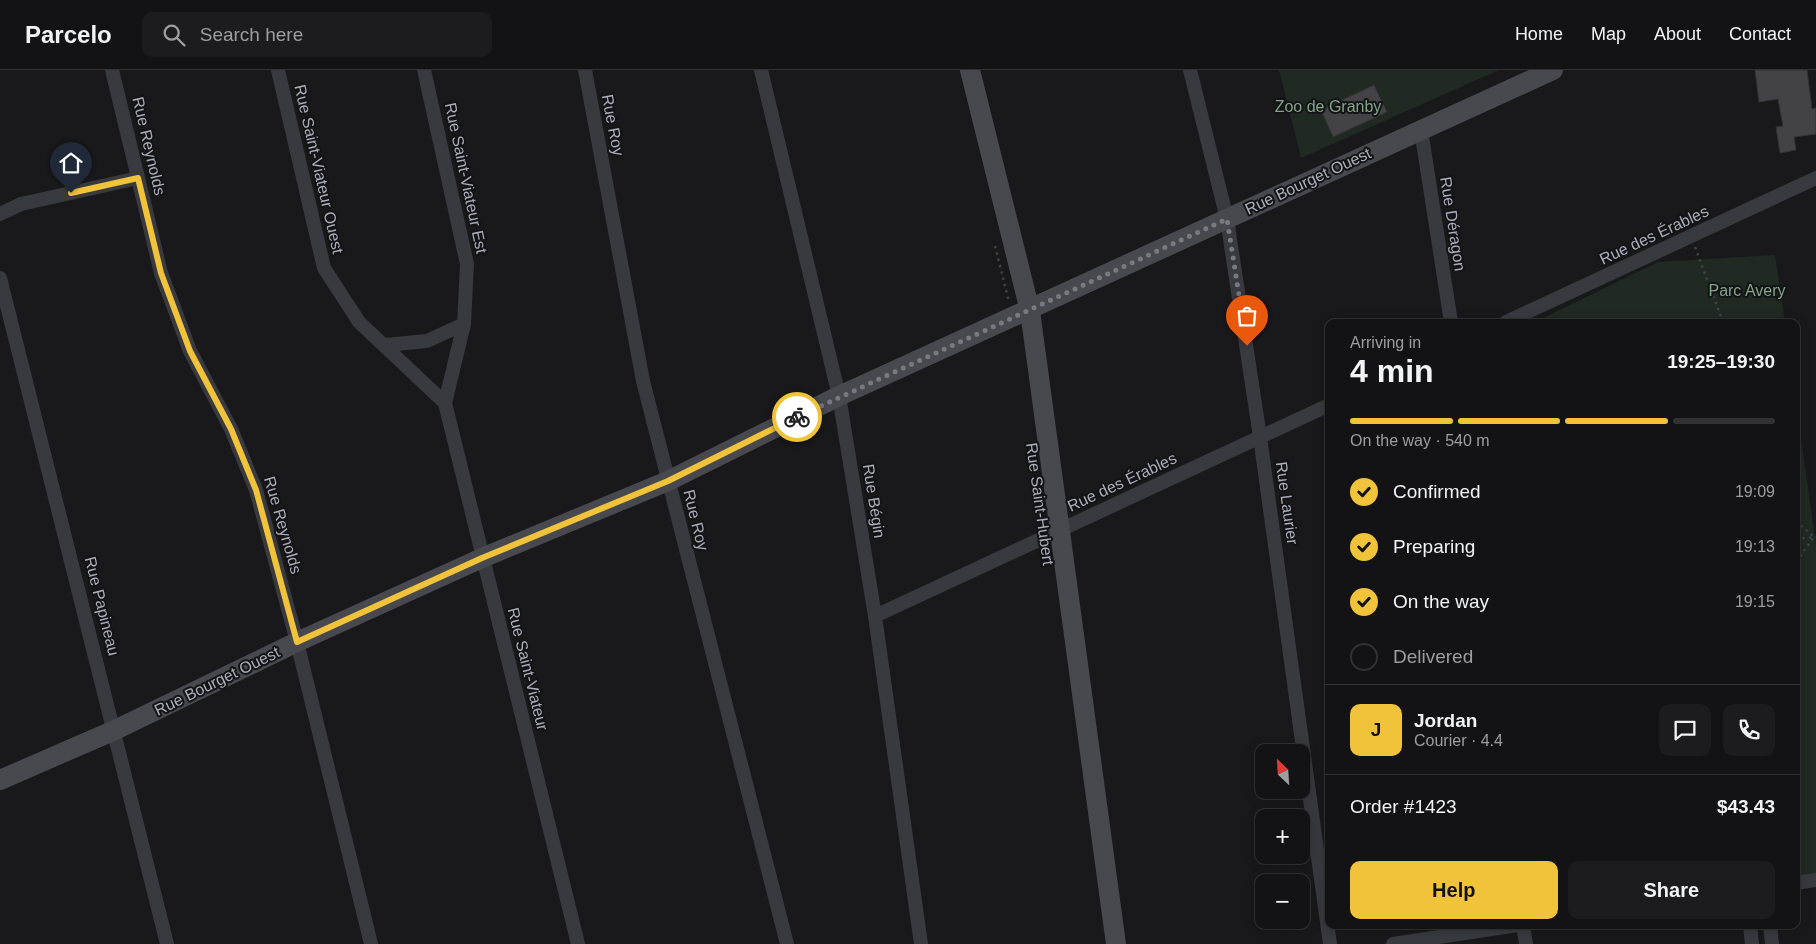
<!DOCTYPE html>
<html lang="en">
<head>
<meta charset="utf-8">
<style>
  :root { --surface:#131214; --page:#1c1b1d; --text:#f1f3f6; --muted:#9d9ea0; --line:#323234; --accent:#f0c33b }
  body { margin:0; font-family:Helvetica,sans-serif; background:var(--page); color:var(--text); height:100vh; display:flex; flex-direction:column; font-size:19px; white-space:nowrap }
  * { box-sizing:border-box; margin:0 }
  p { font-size:16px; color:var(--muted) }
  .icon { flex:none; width:28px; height:28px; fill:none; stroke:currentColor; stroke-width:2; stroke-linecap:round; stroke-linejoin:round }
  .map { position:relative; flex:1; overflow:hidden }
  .side { position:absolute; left:1325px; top:249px; width:475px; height:610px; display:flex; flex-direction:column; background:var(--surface); border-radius:10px; box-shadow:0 2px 12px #0003,0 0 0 1px var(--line) }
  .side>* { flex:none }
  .needle { width:32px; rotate:335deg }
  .buttons { position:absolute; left:1255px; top:674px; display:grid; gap:10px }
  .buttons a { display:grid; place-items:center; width:55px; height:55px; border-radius:10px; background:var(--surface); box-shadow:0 2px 12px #0003,0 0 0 1px var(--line); font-size:25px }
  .pin { position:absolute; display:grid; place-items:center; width:42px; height:42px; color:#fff; margin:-51px -21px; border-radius:50% 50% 50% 0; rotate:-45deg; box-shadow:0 0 5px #0007 }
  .pin .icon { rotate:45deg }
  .courier { position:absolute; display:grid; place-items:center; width:50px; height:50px; margin:-25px; border:4px solid #f0c33b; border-radius:50%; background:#fff; color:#222; box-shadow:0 1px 6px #0007 }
  .head em { font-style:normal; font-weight:600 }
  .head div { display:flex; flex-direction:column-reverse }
  .head { display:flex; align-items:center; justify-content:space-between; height:85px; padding:0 25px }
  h1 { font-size:32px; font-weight:600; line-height:38px }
  .bar { display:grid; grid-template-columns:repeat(4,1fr); gap:8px 5px; align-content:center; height:60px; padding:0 25px }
  .bar i { height:6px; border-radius:4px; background:var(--line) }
  .bar .current { background:var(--accent) }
  .bar p { grid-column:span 4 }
  .line { display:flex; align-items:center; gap:12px; padding:0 25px; border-top:1px solid var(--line) }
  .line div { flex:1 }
  .round { display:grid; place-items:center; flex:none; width:52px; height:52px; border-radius:10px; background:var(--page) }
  ol { padding:0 25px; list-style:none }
  li { display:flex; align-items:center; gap:15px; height:55px }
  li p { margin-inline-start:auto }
  li .icon { padding:5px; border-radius:50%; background:var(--accent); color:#111; stroke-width:4 }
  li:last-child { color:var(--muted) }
  li i { width:28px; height:28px; border:2px solid var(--line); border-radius:50% }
  .cta { display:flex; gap:10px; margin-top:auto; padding:10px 25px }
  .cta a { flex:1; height:58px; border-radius:10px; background:var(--accent); color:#111; font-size:20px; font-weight:600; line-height:58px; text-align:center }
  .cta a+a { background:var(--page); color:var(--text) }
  header { display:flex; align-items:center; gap:30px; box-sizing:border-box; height:70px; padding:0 25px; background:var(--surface); border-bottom:1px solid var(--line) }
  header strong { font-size:24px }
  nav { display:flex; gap:28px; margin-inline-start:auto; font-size:18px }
  .search { width:350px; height:45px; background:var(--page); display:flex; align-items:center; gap:12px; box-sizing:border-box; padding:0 18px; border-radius:10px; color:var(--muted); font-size:19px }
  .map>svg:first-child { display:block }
</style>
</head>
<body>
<header>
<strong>Parcelo</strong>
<div class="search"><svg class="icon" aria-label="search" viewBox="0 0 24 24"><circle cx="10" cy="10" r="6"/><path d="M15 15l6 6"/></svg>Search here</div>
<nav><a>Home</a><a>Map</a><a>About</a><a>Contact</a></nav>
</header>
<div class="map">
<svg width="1816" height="874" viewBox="0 0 1816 874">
  <rect width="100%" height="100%" fill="#19181b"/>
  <path fill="#202922" d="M 1279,0 L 1499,0 L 1301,88 Z
    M 1775,185 L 1785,252 L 1535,252 L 1658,192 Z
    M 1796,333 L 1816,474 L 1816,804 L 1796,806 Z"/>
  <path fill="#434347" stroke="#333236" d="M 1755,0 L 1807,0 L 1812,39 L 1816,38 L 1816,64 L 1794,67 L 1796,80 L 1780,83 L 1776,57 L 1783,56 L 1778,29 L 1759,32 Z
    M 1374,15 L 1387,42 L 1333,67 L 1321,40 Z"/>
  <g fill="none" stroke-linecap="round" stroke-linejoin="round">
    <path stroke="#3f4146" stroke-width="2.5" stroke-dasharray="2.5 4" stroke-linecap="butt" d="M 995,176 L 1009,232
      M 1695,177 L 1723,252
      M 1796,451 L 1814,467 L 1796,492
      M 1796,469 L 1816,467"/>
    <path stroke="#393a3f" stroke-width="14" d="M 112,0 L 161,203 L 190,281 L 231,359 L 256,420 L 297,572 L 371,874
      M 278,0 L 324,198 L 359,252 L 445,333
      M 424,0 L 467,194 L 464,254 L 445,333 L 578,874
      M 585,0 L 643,311 L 787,874
      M 761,0 L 839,326 L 875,546 L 921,874
      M 1190,0 L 1227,149 L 1260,367 L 1330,874
      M 1421,60 L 1451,252
      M 0,144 L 21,134 L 138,108
      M 0,208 L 167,874
      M 1506,252 L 1816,108
      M 385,275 L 427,271 L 464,254
      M 875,546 L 1329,335
      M 1796,813 L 1816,810
      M 1523,855 L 1526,874
      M 1750,855 L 1752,874
      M 1770,855 L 1772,874
      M 1393,874 L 1518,855"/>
    <path stroke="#47494f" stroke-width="20" d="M 970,0 L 1030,241 L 1116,874
      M 0,710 L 115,660 L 297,572 L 482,488 L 668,411 L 839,326 L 1553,0"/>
  </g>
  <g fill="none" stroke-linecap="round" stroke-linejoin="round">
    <path stroke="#787a82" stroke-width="5" stroke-dasharray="0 9" d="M 797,347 L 1227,149 L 1247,276"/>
    <path stroke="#f0c33b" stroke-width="6" d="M 71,123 L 138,108 L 161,203 L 190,281 L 231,359 L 256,420 L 297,572 L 482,488 L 668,411 L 797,347"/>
  </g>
  <g text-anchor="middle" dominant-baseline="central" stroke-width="4" stroke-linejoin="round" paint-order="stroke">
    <g font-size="16" fill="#82a587" stroke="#141316">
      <text x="1328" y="36">Zoo de Granby</text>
      <text x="1747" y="220">Parc Avery</text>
    </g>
    <g font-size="16" fill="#abaeba" stroke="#141316">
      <text transform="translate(613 55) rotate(79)">Rue Roy</text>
      <text transform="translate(149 76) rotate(77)">Rue Reynolds</text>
      <text transform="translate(319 99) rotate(77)">Rue Saint-Viateur Ouest</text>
      <text transform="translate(466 108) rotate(78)">Rue Saint-Viateur Est</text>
      <text transform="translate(1308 111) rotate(-25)">Rue Bourget Ouest</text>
      <text transform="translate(1453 154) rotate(81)">Rue Déragon</text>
      <text transform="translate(1654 165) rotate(-25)">Rue des Érables</text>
      <text transform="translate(1122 412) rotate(-25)">Rue des Érables</text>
      <text transform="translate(874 431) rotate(81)">Rue Bégin</text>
      <text transform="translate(1287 433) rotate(82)">Rue Laurier</text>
      <text transform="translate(1040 434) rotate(82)">Rue Saint-Hubert</text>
      <text transform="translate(696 450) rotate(76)">Rue Roy</text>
      <text transform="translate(283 455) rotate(74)">Rue Reynolds</text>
      <text transform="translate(102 536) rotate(76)">Rue Papineau</text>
      <text transform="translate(528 599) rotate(76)">Rue Saint-Viateur</text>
      <text transform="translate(217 611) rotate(-26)">Rue Bourget Ouest</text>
    </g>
  </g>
</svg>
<div class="buttons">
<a><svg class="needle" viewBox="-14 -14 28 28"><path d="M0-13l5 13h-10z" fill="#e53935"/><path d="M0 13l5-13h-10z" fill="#9d9ea0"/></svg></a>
<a>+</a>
<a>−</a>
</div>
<div class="pin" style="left:1247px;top:276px;background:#ea580c"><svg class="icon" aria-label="bag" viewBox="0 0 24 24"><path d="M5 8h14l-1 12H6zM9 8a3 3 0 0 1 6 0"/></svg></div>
<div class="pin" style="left:71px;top:123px;background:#1f2937"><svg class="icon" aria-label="home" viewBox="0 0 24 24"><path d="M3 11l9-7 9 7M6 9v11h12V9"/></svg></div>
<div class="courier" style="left:797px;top:347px"><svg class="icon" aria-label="bike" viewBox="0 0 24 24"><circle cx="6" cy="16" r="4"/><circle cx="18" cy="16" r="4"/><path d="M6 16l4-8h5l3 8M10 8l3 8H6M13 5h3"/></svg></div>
<section class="side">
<div class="head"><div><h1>4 min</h1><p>Arriving in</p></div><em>19:25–19:30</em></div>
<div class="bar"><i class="current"></i><i class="current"></i><i class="current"></i><i></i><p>On the way · 540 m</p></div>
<ol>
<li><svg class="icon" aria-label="check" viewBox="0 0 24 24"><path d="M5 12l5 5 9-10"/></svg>Confirmed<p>19:09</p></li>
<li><svg class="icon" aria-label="check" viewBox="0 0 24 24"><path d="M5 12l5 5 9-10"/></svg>Preparing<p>19:13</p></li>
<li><svg class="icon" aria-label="check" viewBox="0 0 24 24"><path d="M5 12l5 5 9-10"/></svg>On the way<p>19:15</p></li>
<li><i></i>Delivered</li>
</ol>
<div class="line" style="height:90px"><b class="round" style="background:var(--accent);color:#111">J</b><div><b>Jordan</b><p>Courier · 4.4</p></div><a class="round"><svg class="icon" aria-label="chat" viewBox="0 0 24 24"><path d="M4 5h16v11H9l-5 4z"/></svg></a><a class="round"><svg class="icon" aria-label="phone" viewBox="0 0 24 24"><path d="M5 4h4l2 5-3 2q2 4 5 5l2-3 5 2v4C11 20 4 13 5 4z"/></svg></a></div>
<div class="line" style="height:65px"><div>Order #1423</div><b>$43.43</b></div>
<div class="cta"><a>Help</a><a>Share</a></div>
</section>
</div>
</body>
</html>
